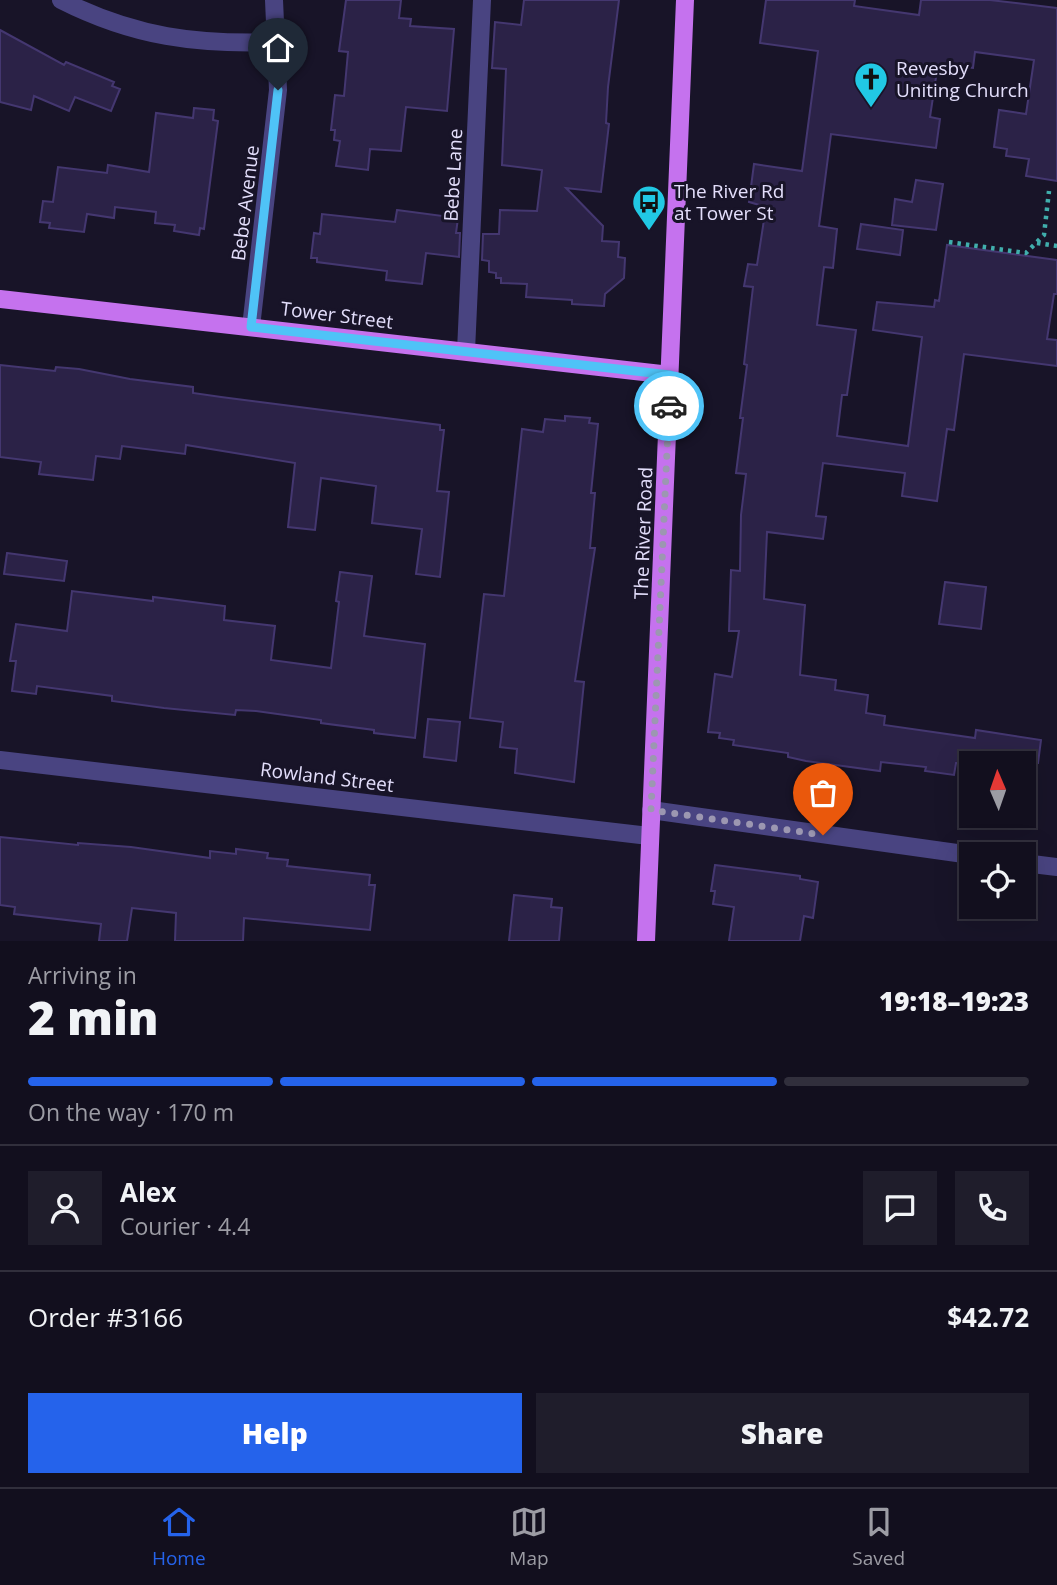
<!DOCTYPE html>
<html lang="en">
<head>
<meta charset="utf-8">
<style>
  :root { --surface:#120f1e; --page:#1f1d2b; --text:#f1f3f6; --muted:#9c9ca4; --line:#312f3c; --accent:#2563eb }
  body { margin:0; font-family:"Open Sans",sans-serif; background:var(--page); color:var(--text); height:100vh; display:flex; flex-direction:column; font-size:26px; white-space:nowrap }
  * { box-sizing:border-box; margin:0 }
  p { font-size:23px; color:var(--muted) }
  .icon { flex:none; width:38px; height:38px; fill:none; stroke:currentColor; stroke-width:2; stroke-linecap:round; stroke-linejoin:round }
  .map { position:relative; height:941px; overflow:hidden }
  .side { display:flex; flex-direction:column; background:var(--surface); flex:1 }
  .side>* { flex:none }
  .needle { width:46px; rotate:358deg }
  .tools { position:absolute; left:959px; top:751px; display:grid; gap:14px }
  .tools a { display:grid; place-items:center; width:77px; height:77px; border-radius:0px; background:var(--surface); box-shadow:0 7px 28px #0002,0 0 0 2px var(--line); font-size:35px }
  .pin { position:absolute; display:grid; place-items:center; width:60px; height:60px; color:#fff; margin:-72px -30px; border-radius:50% 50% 50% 0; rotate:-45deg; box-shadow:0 0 7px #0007 }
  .pin .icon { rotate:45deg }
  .courier { position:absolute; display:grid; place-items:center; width:70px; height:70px; margin:-35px; border:5px solid #4fc3f7; border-radius:50%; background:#fff; color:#222; box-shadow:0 2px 9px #0007 }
  .overview em { font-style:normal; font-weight:800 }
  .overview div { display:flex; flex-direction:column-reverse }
  .overview { display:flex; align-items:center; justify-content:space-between; height:119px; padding:0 28px }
  h1 { font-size:46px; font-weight:800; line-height:52px }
  .bar { display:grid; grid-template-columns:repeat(4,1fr); gap:10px 7px; align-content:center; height:84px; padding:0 28px }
  .bar i { height:9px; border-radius:5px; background:var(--line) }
  .bar .active { background:var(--accent) }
  .bar p { grid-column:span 4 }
  .line { display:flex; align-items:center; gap:18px; padding:0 28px; border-top:2px solid var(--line) }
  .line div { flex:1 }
  .round { display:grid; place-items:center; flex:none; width:74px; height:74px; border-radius:0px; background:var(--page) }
  .action { display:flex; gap:14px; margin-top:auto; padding:14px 28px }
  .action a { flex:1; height:80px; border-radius:0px; background:var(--accent); color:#fff; font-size:28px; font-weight:800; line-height:80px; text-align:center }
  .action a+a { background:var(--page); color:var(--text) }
  .dock { display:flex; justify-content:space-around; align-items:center; height:98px; border-top:2px solid var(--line); background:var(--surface); font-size:19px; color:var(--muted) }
  .dock a { display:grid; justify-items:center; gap:4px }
  .dock .active { color:var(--accent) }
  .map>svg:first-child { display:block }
</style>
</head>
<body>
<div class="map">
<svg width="1057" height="941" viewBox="0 0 1057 941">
  <rect width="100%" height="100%" fill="#181428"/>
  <path fill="#2b2247" stroke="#443770" stroke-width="2" d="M 346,0 L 401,0 L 399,18 L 411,19 L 410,26 L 454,29 L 447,111 L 406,107 L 401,151 L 370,149 L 368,170 L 336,166 L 340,141 L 334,140 L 335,130 L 331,130 L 335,95 L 344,96 L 348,52 L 339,51 Z
    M 524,0 L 619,0 L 608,87 L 606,123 L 609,124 L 601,192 L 566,188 L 603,226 L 602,241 L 619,242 L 618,257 L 625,258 L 624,278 L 605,294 L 604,306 L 572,304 L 572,300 L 526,297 L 527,284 L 501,283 L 501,278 L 496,278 L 496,273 L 489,272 L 489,261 L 482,260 L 483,234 L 499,234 L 500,210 L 537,211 L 542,170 L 502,165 L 506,69 L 492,68 L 495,22 L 521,25 Z
    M 766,0 L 855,0 L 854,6 L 919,15 L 921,0 L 990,0 L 1057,8 L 1057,181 L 1026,176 L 1029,159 L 1006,156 L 1007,149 L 994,147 L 999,110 L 1026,114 L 1034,60 L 975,52 L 973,68 L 938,64 L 930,117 L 940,119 L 936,148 L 831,134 L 819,226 L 837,229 L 833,268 L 824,267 L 817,325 L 856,330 L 847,395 L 842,395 L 837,436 L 908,446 L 922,337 L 873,330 L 877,302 L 934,307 L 935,300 L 939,301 L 947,245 L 1057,260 L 1057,294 L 1054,294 L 1047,339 L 1057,340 L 1057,366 L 964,354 L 954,430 L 947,429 L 937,501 L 902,496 L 905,473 L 823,463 L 816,516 L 826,517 L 823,539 L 767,532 L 764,599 L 805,605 L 800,675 L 836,680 L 835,690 L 868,695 L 866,713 L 885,716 L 884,725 L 975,738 L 976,730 L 1041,740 L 1038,763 L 956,763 L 954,775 L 925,771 L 926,767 L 881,762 L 880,771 L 806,761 L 788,757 L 788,753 L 733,745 L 734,740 L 719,738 L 720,733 L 708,732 L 715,674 L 732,677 L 739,631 L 729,631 L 731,570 L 740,571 L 741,515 L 746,474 L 736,473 L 743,418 L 740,418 L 747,365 L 744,364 L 753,287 L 744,286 L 748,264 L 757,265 L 766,207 L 749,202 L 754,164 L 802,171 L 818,51 L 760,43 Z
    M 0,30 L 64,65 L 66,62 L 114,82 L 112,86 L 120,89 L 111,111 L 75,97 L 69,111 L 34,96 L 31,110 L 0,102 Z
    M 194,108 L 214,110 L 213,120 L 218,121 L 204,229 L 200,228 L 199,235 L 174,231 L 175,225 L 155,223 L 156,212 L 115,207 L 114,218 L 87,214 L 84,232 L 49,228 L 50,223 L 40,222 L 43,201 L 53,202 L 58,167 L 107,173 L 108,165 L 149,172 L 156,113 L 193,118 Z
    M 916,180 L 943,184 L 936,230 L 892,225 L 895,199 L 912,202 Z
    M 397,210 L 458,218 L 456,233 L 460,233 L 459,257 L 426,253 L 422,284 L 386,280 L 387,271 L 317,262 L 317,258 L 311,258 L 314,233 L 320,234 L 322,214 L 395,222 Z
    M 861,224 L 903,230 L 900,255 L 857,249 Z
    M 0,365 L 55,371 L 56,367 L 79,369 L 130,379 L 193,387 L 193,393 L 221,397 L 440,425 L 440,430 L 444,430 L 437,491 L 449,492 L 440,577 L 416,574 L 422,529 L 372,523 L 376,486 L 321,478 L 315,530 L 288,527 L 295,463 L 186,445 L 185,454 L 122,446 L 120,459 L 96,456 L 93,480 L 39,474 L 41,462 L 0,457 Z
    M 565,416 L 590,418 L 589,423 L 598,424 L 591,493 L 595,493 L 590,548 L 595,548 L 575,681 L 584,682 L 574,782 L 515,773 L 517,749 L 500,747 L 503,722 L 470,718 L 484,594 L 504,596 L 522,429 L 543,432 L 545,419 L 565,421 Z
    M 7,553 L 67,561 L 64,581 L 4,574 Z
    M 340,572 L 372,576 L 364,636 L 425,644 L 415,738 L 374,733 L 374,730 L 321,723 L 321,720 L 256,711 L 236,710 L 235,715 L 164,708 L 112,701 L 112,696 L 37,686 L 36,694 L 12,691 L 16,661 L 10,661 L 16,624 L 67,631 L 72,591 L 153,601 L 153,597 L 225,606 L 224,620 L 275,626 L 271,660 L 331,668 L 339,602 L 336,601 Z
    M 945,582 L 986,587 L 981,629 L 939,624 Z
    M 428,719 L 460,722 L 456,761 L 424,757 Z
    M 0,837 L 78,845 L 78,843 L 131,847 L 210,858 L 210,851 L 236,854 L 236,849 L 268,853 L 267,858 L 288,860 L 287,866 L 370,875 L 369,885 L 375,885 L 370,930 L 244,918 L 243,941 L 175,941 L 176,913 L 132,908 L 127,941 L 99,941 L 101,924 L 14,914 L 15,907 L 0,905 Z
    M 715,865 L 800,876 L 800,879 L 818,882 L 813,918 L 804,916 L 800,941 L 729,941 L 734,907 L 713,904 L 715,891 L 711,891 Z
    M 514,895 L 552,899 L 551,907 L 562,908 L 559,941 L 509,941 Z"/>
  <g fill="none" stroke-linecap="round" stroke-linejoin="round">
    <path stroke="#40aeac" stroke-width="4.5" stroke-dasharray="3.5 5" stroke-linecap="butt" d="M 949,242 L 1026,253 L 1044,235 L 1049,191
      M 1037,243 L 1057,246"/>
    <path stroke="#494481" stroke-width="18" d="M 61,0 C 134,37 197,45 278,42
      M 251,327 L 278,90 L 274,0
      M 466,351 L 482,0
      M 0,760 L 649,836
      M 651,810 L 971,855
      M 1024,863 L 1057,867"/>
    <path stroke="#c572ee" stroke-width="18" d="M 0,299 L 670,375
      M 646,941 L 685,0"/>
  </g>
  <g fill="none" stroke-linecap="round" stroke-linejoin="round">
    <path stroke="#9c97b1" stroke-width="7" stroke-dasharray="0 12.6" d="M 669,406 L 651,810 L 823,835"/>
    <path stroke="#4fc3f7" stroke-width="9" d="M 278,90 L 251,327 L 670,375 L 669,406"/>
  </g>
  <defs>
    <g id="church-pin" transform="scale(1.75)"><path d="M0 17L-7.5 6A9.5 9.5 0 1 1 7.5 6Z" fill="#21c8e4" stroke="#181428"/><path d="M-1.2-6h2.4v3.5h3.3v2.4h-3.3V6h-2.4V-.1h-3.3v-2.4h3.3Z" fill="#111"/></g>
    <g id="bus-pin" transform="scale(1.75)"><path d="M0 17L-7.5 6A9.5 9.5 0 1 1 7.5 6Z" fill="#21c8e4" stroke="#181428"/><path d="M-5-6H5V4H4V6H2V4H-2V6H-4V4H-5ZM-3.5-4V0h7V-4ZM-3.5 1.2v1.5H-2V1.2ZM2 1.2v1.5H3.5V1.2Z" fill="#111"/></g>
  </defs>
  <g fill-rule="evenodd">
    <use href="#church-pin" x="871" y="79"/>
    <use href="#bus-pin" x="649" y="202"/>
  </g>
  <g text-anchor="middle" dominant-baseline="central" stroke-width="6" stroke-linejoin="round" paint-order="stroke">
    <g font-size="19" fill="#e3defb" stroke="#181428" text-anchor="start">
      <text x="896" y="68">Revesby<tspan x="896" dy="22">Uniting Church</tspan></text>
      <text x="674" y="191">The River Rd<tspan x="674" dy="22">at Tower St</tspan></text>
    </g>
    <g font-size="19" fill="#e3defb" stroke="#181428">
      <text transform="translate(453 175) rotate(-87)">Bebe Lane</text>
      <text transform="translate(245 203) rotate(-83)">Bebe Avenue</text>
      <text transform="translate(337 315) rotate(7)">Tower Street</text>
      <text transform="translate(643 533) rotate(-88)">The River Road</text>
      <text transform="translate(327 777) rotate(7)">Rowland Street</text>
    </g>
  </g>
</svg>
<div class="tools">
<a><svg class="needle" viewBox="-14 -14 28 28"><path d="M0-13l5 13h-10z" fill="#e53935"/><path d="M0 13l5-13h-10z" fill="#9c9ca4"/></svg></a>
<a><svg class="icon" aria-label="locate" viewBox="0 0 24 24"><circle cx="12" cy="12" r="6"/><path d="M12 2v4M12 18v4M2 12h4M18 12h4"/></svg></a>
</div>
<div class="pin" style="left:823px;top:835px;background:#ea580c"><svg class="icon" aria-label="bag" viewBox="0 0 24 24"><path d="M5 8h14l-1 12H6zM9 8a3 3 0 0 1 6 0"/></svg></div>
<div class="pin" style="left:278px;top:90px;background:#1f2937"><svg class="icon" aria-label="home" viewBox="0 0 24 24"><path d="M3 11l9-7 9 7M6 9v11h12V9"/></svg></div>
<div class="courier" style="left:669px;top:406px"><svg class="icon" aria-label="car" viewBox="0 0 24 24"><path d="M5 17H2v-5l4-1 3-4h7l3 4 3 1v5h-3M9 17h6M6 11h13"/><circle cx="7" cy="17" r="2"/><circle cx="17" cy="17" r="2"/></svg></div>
</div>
<section class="side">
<div class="overview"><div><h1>2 min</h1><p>Arriving in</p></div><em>19:18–19:23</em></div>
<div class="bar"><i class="active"></i><i class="active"></i><i class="active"></i><i></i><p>On the way · 170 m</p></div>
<div class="line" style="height:126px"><a class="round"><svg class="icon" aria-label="person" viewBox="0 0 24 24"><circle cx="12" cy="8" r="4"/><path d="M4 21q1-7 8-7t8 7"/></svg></a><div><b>Alex</b><p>Courier · 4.4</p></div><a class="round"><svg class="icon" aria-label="chat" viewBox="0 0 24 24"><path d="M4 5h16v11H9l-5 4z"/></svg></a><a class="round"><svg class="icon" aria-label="phone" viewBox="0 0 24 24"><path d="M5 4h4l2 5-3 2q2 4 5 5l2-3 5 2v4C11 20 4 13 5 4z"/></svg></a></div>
<div class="line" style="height:91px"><div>Order #3166</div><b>$42.72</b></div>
<div class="action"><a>Help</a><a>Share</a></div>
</section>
<nav class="dock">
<a class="active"><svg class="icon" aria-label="home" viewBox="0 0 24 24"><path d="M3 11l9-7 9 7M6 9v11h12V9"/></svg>Home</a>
<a><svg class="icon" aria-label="map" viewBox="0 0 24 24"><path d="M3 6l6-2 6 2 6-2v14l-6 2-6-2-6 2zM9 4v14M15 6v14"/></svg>Map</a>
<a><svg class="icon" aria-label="saved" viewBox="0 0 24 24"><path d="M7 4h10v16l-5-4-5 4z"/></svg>Saved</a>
</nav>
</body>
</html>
